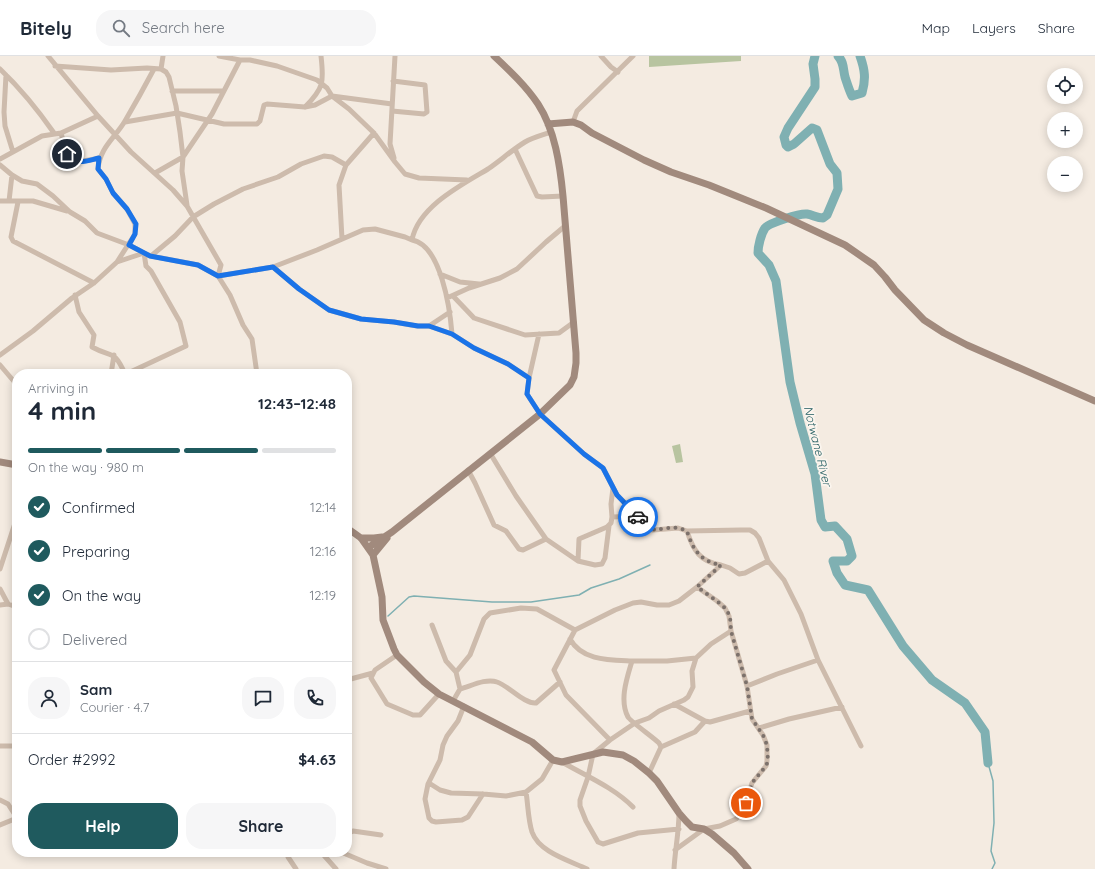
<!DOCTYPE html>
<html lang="en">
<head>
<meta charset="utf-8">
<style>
  :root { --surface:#fff; --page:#f6f6f7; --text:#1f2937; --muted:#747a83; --line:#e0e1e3; --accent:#1f5a5e }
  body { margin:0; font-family:Quicksand,sans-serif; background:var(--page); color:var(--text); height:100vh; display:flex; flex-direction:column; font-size:15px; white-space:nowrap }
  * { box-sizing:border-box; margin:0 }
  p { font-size:13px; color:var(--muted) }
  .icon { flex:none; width:22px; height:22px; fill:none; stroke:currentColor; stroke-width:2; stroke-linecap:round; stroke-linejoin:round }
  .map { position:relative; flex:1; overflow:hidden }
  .details { position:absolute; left:12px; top:313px; width:340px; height:488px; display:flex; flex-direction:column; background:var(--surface); border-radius:16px; box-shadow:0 2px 10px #0003 }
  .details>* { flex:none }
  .buttons { position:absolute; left:1047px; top:12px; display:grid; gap:8px }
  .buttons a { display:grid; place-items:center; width:36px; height:36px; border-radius:50%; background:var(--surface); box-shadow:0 2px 10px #0003; font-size:20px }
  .pin { position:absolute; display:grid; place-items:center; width:34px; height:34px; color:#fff; margin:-17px; border:2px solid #fff; border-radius:50%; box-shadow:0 1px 4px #0007 }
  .courier { position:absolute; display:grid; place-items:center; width:40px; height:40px; margin:-20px; border:3px solid #1a73e8; border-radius:50%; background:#fff; color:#222; box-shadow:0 1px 5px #0007 }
  .overview em { font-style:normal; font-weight:700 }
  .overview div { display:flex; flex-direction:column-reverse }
  .overview { display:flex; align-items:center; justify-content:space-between; height:68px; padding:0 16px }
  h1 { font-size:26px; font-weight:700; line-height:30px }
  .bar { display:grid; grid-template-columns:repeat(4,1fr); gap:6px 4px; align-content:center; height:48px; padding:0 16px }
  .bar i { height:5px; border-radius:3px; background:var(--line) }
  .bar .current { background:var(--accent) }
  .bar p { grid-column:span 4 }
  .line { display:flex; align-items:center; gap:10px; padding:0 16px; border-top:1px solid var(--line) }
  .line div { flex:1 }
  .round { display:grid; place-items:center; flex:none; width:42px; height:42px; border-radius:16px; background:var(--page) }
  ol { padding:0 16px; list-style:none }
  li { display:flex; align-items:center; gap:12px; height:44px }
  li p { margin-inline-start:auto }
  li .icon { padding:4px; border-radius:50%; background:var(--accent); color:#fff; stroke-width:4 }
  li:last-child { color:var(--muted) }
  li i { width:22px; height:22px; border:2px solid var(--line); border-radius:50% }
  .primary-button { display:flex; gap:8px; margin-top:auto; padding:8px 16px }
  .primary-button a { flex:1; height:46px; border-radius:16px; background:var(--accent); color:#fff; font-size:16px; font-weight:700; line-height:46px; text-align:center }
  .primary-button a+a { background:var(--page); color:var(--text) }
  header { display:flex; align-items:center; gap:24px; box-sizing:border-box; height:56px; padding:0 20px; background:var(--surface); border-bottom:1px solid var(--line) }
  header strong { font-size:19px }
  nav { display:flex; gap:22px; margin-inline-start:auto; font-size:14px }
  .search { width:280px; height:36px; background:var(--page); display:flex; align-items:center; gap:10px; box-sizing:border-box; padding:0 14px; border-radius:16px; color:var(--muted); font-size:15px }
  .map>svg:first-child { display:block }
</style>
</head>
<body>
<header>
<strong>Bitely</strong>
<div class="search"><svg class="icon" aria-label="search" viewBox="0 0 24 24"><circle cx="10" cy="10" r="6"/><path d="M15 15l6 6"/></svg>Search here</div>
<nav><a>Map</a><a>Layers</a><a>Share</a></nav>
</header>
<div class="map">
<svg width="1095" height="813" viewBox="0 0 1095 813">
  <rect width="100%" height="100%" fill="#f4ebe1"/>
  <path fill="#b8c4a0" d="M 649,0 L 741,0 L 741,5 L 649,11 Z
    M 680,388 L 683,406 L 676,407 L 672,390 Z"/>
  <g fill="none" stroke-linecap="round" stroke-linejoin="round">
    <path stroke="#7fb0b2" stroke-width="1.5" d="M 388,560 L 409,541 L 414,540 L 492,546 L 531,546 L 579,539 L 591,532 L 619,523 L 650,509
      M 988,707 L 993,725 L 994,767 L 991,795 L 995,807 L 992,813"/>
    <path stroke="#7fb0b2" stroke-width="9" d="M 815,0 L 813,8 L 815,23 L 815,31 L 788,72 L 784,81 L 786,89 L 788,91 L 794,88 L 812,72 L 817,74 L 830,108 L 837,117 L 838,133 L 827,159 L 823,162 C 817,162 813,159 807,158 C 800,157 769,167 765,172 C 761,178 758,190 758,197 L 769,209 L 776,225 L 790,326 L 800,367 L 815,418 L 821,464 L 825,471 L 835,470 L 847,483 L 852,500 L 847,505 L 833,505 L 837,517 L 845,529 L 868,534 L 903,590 L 932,624 L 965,647 L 985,676 L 988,707
      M 838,0 C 844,6 843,13 845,21 C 847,27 849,34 852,40 L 862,37 C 866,23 865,14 860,0"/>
    <path stroke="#cdbbac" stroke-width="5" d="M 48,0 L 98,60 L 131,96 L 173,134 L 187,150 L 221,209 L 218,220 L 230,239 L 243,269 L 252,283 L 257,318
      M 219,0 L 240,4 L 250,4 L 277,10 L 317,24 L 327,32 L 332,40 L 349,53 L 374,77 L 395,106 L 405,118 L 419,122 L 467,124
      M 601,0 L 611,11 L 618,16
      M 55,10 L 111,14 L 147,12 L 161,13 L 166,16 L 169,21 L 176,50 L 180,76 L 183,101 L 182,115 L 187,149
      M 0,13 C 20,32 38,54 54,77
      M 161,13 L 163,0
      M 6,19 L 4,56 L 5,70 L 13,96
      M 172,35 L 223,35
      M 305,51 C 324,32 324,26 321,0
      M 392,55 L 424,58 L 427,56 L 425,29 L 393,25
      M 125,66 L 177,57 L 224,68 L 257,68 L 260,65 L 264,49 L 267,48 L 305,51 L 315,49 L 332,40 L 392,48
      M 573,66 L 577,55 L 633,0
      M 61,77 C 69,107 67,109 99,102
      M 515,93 L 537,140 L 542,141 L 563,140
      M 394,102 L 390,88 L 395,0
      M 0,103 L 42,80 L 61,77 L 98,60
      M 0,109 L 12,119 L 22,125 L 37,128 L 53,140 L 70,156 L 85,165 L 97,177 L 129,189 L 144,197 L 146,210 L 151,215 L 180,266 L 186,290 L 126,318
      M 155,117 L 183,101 L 212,58 L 240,4
      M 0,145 L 33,145 L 67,155
      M 9,145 L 12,119
      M 18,146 L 11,181 L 13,185 L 94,227
      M 342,183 L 339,129 L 346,109 L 374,77
      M 412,184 C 441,189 450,253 452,278
      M 151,200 L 175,180 L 193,161 L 214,148 L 243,133 L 278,121 L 301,108 L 324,100 L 332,101 L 346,109
      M 117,206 L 135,178 L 135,168 L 127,153 L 113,137 L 106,123 L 98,113 C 100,91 115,82 125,65 C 135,48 145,30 154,13
      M 273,211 L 299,233 L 329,254 L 361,263 L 394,266 L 417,270 L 429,270 L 452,278 L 474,292 L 508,308 L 529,322
      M 440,218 L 460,226 L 479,228
      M 75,239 L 79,256 L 94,279 L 92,291 C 112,302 114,293 125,318
      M 453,240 L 474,262 L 525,279 L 559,277 L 574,266
      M 447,242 L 469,232 L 500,222 L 517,213 L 546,186 L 565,170
      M 429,270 L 450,256
      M 539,278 L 529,322 L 527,338 L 540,358 L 584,398 L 603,412 L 617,439 L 638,460
      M 0,299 L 33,275 L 72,242 L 94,227 L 117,206 L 144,197 L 151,200 L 198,209 L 218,220 L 273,211 L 317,194 L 363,174 L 375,173 L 405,181 L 412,184 C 418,151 461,129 488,113 C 501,104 512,94 525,86 C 533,81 543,79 551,76
      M 0,309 L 17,329
      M 111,318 L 114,299
      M 490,397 L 516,440 L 546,483 L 578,505 L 595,509 L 602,508 L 605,502 L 609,470
      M 468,414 L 475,427 L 494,469 L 506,475 L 519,493 L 523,494 L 546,483
      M 612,461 L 611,448 L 613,432
      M 687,475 C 693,494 700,506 721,509
      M 578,505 L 579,483 L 607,471 L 611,467 L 612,461 L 638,460 L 642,468 L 646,472 L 653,474 L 678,472 L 687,475 L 741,474 L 750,474 L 755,477 L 759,482 L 768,505 L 784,524 L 801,558 L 818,604 L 861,690
      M 0,513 L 17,461
      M 0,533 L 8,548
      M 0,549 L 8,548 L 17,551
      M 432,569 L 446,605 L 456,616
      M 570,583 C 582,605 610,604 632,605 C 627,622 619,644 628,661 C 630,665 654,682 659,687 L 661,691 L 649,717
      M 397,599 L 375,614 L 371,622 L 387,648 L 413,659 L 420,659 L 439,638
      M 632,605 L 667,605 L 696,602 L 711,588 L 731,575
      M 347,624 L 373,617
      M 747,630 L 777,618 L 818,604
      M 460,633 L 456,616 L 470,599 L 484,563 L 490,557 L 521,552 L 537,553 L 575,574
      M 453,645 L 460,633 C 471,630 486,622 497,626 C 509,630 524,648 536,647 L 560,626
      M 674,648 L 705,665 L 710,666 L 750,655
      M 464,650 L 458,665 L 447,680 L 443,689 L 440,704 L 428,728 L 425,743 L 429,762 L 432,765 L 436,766 L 462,764 L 468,761 L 483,738
      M 759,672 L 789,663 L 842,651
      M 610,684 L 566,639 L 554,614 L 575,574 L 615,554 L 633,547 L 641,546 L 657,549 L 669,549 L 679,545 L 697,531 L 721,509 L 730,512 L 739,518 L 745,517 L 768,505
      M 0,690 L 17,690
      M 661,691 L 695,676 L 705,665
      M 562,706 C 586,720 613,731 633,751
      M 429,727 L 440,734 L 451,737 L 483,738 L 506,740 L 526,736 L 542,723 L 553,704
      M 526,736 C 528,748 528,763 532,776 C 539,796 568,804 587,813
      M 0,744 L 8,748 L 17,762 L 0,769
      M 679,773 L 638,777 L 603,788 L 598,786 L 586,765 L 580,750 L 580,744 L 588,721 L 593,698 L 610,684 L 635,667 L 649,662 L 659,655 L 684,644 L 688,641 L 693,631 L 692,615 L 696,602
      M 347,778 L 353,775 L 381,779
      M 675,794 L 704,773 L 720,770 L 736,763 L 743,755 L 752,727 L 766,710 L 767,705 L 767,689 L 763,679 L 752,663 L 747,630 L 731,575 L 729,560 L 725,552 L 717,545 L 697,531
      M 111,796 L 126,796
      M 199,796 L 215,797 L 224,796
      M 287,796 L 288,801 L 296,813
      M 321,796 L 336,813
      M 341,796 L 367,807 L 386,813
      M 674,813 C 675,794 679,776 679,757"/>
    <path stroke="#a18a7d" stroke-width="7" d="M 548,68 L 573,66 L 581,69 L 592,77 L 644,104 L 671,116 L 709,129 L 766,152 L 845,189 L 874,209 L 885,221 L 895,234 L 924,264 L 944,277 L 967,289 L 1095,345
      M 0,406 L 17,409
      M 347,472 L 361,482 L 373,499 L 382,541 L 383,564 L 394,593 L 397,599 L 424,626 L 439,638 L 532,686 L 553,704 L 562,706 L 603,696 L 623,699 L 634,705 L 649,717 L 657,725 L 679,757 L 686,765 L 692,771 L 704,773 L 712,778 L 734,797 L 748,813
      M 361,482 L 374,482 L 382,481
      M 369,491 L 392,476 L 540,358 L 570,329 L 574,321 L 576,307 L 576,297 L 563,140 C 560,109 555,74 538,48 C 526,30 510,15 494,0
      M 373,499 L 387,482"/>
  </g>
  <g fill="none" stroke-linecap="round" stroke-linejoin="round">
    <path stroke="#7c716b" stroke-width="4" stroke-dasharray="0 7.2" d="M 638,461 C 648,482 660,470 678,472 C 681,472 684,474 687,475 C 693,494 700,505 721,509 L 697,531 L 717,545 L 725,552 L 730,560 L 731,575 L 747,630 L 752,663 L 763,679 L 767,689 L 768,705 L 766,710 L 752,727 L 746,747"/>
    <path stroke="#1a73e8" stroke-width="5" d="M 67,98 C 76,110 86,105 99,102 L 98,113 L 106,123 L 113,137 L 127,153 L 136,168 L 135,178 L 129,189 L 150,200 L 198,209 L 218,220 L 273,211 L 299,233 L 329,254 L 361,263 L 394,266 L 418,270 L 429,270 L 452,278 L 474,292 L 508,308 L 529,322 L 527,338 L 540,358 L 584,398 L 603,412 L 617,439 L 638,461"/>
  </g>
  <g text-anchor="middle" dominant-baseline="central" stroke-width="3.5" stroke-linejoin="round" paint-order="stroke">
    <g font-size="12" font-style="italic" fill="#1f5a5e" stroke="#fbf5ee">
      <text transform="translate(818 390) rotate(76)">Notwane River</text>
    </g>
  </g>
</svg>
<div class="buttons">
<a><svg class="icon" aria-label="locate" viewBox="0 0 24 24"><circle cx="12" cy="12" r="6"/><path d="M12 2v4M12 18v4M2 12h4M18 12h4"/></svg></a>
<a>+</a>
<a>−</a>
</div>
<div class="pin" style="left:746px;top:747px;background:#ea580c"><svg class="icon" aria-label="bag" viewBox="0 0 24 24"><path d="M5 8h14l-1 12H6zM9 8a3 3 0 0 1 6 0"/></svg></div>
<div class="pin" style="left:67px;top:98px;background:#1f2937"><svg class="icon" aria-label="home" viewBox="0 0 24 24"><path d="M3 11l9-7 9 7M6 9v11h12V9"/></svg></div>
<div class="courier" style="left:638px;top:461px"><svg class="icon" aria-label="car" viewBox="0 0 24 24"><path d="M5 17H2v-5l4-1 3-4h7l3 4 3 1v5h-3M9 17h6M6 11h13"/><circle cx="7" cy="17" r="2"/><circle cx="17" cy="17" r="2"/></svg></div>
<section class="details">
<div class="overview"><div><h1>4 min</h1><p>Arriving in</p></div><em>12:43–12:48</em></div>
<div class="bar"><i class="current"></i><i class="current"></i><i class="current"></i><i></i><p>On the way · 980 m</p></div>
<ol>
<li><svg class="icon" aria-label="check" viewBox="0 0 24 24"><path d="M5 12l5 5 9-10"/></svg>Confirmed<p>12:14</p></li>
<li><svg class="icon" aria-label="check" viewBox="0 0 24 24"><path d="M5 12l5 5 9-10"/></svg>Preparing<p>12:16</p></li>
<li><svg class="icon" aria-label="check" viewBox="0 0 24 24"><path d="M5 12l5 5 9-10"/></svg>On the way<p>12:19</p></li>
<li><i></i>Delivered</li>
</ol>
<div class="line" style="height:72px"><a class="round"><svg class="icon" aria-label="person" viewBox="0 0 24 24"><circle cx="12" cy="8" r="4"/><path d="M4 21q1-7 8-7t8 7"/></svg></a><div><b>Sam</b><p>Courier · 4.7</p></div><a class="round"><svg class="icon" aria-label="chat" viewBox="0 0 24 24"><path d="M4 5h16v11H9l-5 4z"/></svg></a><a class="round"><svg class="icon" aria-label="phone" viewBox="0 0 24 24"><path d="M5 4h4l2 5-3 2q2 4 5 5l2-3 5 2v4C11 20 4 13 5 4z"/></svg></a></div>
<div class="line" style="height:52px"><div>Order #2992</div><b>$4.63</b></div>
<div class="primary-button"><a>Help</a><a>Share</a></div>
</section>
</div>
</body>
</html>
